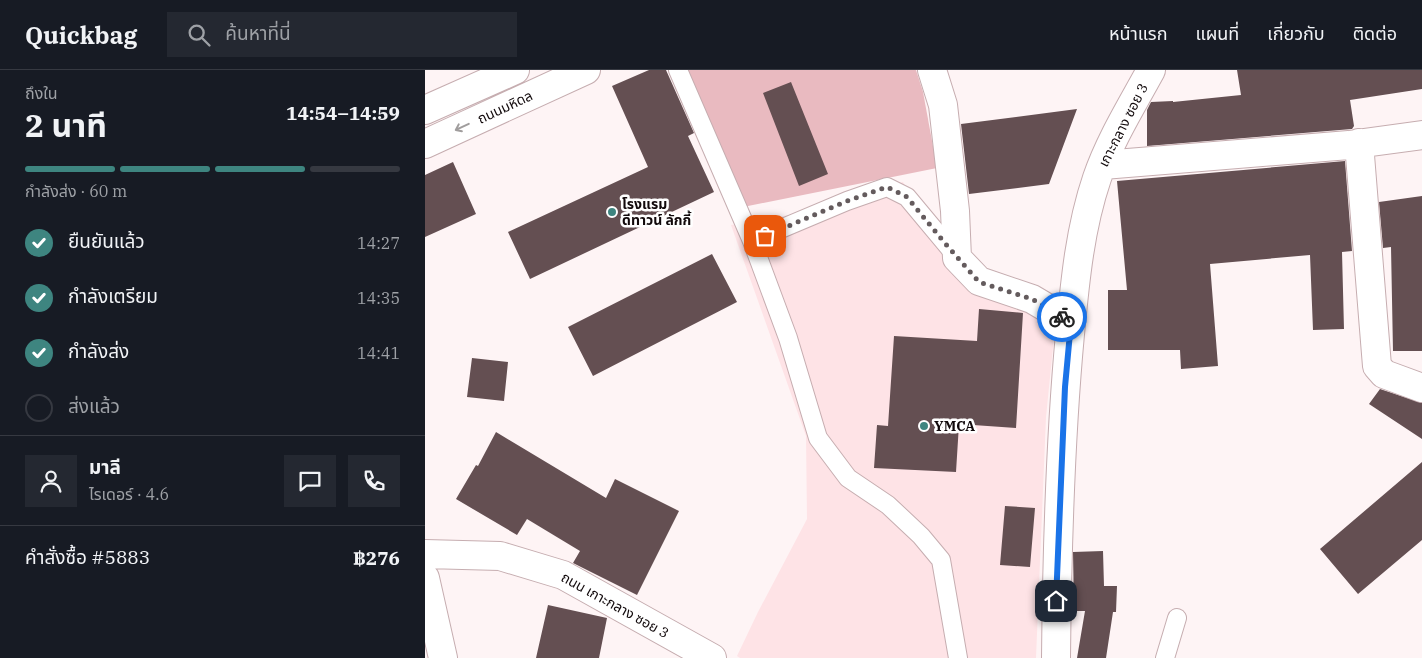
<!DOCTYPE html>
<html lang="th">
<head>
<meta charset="utf-8">
<style>
  :root { --surface:#171b24; --page:#242831; --text:#f1f3f6; --muted:#9ea1a6; --line:#363941; --accent:#3e8580 }
  body { margin:0; font-family:"IBM Plex Serif","Noto Sans Thai",serif; background:var(--page); color:var(--text); height:100vh; display:flex; flex-direction:column; font-size:19px; white-space:nowrap }
  * { box-sizing:border-box; margin:0 }
  p { font-size:16px; color:var(--muted) }
  .icon { flex:none; width:28px; height:28px; fill:none; stroke:currentColor; stroke-width:2; stroke-linecap:round; stroke-linejoin:round }
  .map { position:relative; flex:1; overflow:hidden }
  .side { display:flex; flex-direction:column; background:var(--surface); width:425px }
  .side>* { flex:none }
  .pin { position:absolute; display:grid; place-items:center; width:42px; height:42px; color:#fff; margin:-21px; border-radius:10px; box-shadow:0 2px 8px #0006 }
  .courier { position:absolute; display:grid; place-items:center; width:50px; height:50px; margin:-25px; border:4px solid #1a73e8; border-radius:50%; background:#fff; color:#222; box-shadow:0 1px 6px #0007 }
  .overview em { font-style:normal; font-weight:700 }
  .overview div { display:flex; flex-direction:column-reverse }
  .overview { display:flex; align-items:center; justify-content:space-between; height:85px; padding:0 25px }
  h1 { font-size:32px; font-weight:700; line-height:38px }
  .bar { display:grid; grid-template-columns:repeat(4,1fr); gap:8px 5px; align-content:center; height:60px; padding:0 25px }
  .bar i { height:6px; border-radius:4px; background:var(--line) }
  .bar .selected { background:var(--accent) }
  .bar p { grid-column:span 4 }
  .line { display:flex; align-items:center; gap:12px; padding:0 25px; border-top:1px solid var(--line) }
  .line div { flex:1 }
  .round { display:grid; place-items:center; flex:none; width:52px; height:52px; border-radius:0px; background:var(--page) }
  ol { padding:0 25px; list-style:none }
  li { display:flex; align-items:center; gap:15px; height:55px }
  li p { margin-inline-start:auto }
  li .icon { padding:5px; border-radius:50%; background:var(--accent); color:#fff; stroke-width:4 }
  li:last-child { color:var(--muted) }
  li i { width:28px; height:28px; border:2px solid var(--line); border-radius:50% }
  header { display:flex; align-items:center; gap:30px; box-sizing:border-box; height:70px; padding:0 25px; background:var(--surface); border-bottom:1px solid var(--line) }
  header strong { font-size:24px }
  nav { display:flex; gap:28px; margin-inline-start:auto; font-size:18px }
  .search { width:350px; height:45px; background:var(--page); display:flex; align-items:center; gap:12px; box-sizing:border-box; padding:0 18px; border-radius:0px; color:var(--muted); font-size:19px }
  main { display:flex; flex:1; min-height:0 }
  .map>svg:first-child { display:block }
</style>
</head>
<body>
<header>
<strong>Quickbag</strong>
<div class="search"><svg class="icon" aria-label="search" viewBox="0 0 24 24"><circle cx="10" cy="10" r="6"/><path d="M15 15l6 6"/></svg>ค้นหาที่นี่</div>
<nav><a>หน้าแรก</a><a>แผนที่</a><a>เกี่ยวกับ</a><a>ติดต่อ</a></nav>
</header>
<main>
<section class="side">
<div class="overview"><div><h1>2 นาที</h1><p>ถึงใน</p></div><em>14:54–14:59</em></div>
<div class="bar"><i class="selected"></i><i class="selected"></i><i class="selected"></i><i></i><p>กำลังส่ง · 60 m</p></div>
<ol>
<li><svg class="icon" aria-label="check" viewBox="0 0 24 24"><path d="M5 12l5 5 9-10"/></svg>ยืนยันแล้ว<p>14:27</p></li>
<li><svg class="icon" aria-label="check" viewBox="0 0 24 24"><path d="M5 12l5 5 9-10"/></svg>กำลังเตรียม<p>14:35</p></li>
<li><svg class="icon" aria-label="check" viewBox="0 0 24 24"><path d="M5 12l5 5 9-10"/></svg>กำลังส่ง<p>14:41</p></li>
<li><i></i>ส่งแล้ว</li>
</ol>
<div class="line" style="height:90px"><a class="round"><svg class="icon" aria-label="person" viewBox="0 0 24 24"><circle cx="12" cy="8" r="4"/><path d="M4 21q1-7 8-7t8 7"/></svg></a><div><b>มาลี</b><p>ไรเดอร์ · 4.6</p></div><a class="round"><svg class="icon" aria-label="chat" viewBox="0 0 24 24"><path d="M4 5h16v11H9l-5 4z"/></svg></a><a class="round"><svg class="icon" aria-label="phone" viewBox="0 0 24 24"><path d="M5 4h4l2 5-3 2q2 4 5 5l2-3 5 2v4C11 20 4 13 5 4z"/></svg></a></div>
<div class="line" style="height:65px"><div>คำสั่งซื้อ #5883</div><b>฿276</b></div>
</section>
<div class="map">
<svg width="997" height="588" viewBox="0 0 997 588">
  <rect width="100%" height="100%" fill="#fef4f5"/>
  <path fill="#fee3e6" d="M 478,112 L 536,210 L 605,237 L 630,258 L 621,347 L 611,588 L 315,588 L 312,586 L 333,542 L 382,449 L 381,366 L 306,155 L 387,141 L 431,121 Z"/>
  <path fill="#e9bac0" d="M 259,0 L 491,0 L 498,22 L 512,98 L 318,137 Z"/>
  <path fill="#644f52" d="M 224,0 L 241,0 L 269,63 L 263,66 L 289,122 L 105,209 L 83,162 L 223,97 L 187,16 Z
    M 812,0 L 997,0 L 997,19 L 925,30 L 929,56 L 927,59 L 722,76 L 722,40 L 726,32 L 748,31 L 748,32 L 816,25 Z
    M 366,12 L 403,104 L 374,116 L 338,23 Z
    M 652,39 L 624,114 L 544,124 L 536,54 Z
    M 920,91 L 927,181 L 917,182 L 919,259 L 888,260 L 885,185 L 785,194 L 793,296 L 756,299 L 755,280 L 683,280 L 683,220 L 702,220 L 692,111 Z
    M 28,92 L 51,144 L 0,167 L 0,105 Z
    M 997,126 L 997,281 L 968,281 L 966,177 L 958,178 L 954,132 Z
    M 287,184 L 312,232 L 168,306 L 143,257 Z
    M 554,239 L 598,243 L 591,358 L 534,354 L 531,402 L 449,398 L 452,355 L 463,356 L 469,266 L 552,271 Z
    M 47,288 L 83,292 L 79,331 L 42,327 Z
    M 955,319 L 997,333 L 997,369 L 944,334 Z
    M 71,362 L 181,428 L 190,409 L 254,441 L 212,525 L 148,493 L 155,481 L 102,449 L 92,465 L 31,429 L 51,395 L 53,396 Z
    M 997,392 L 997,470 L 933,524 L 895,479 Z
    M 580,436 L 610,438 L 605,497 L 575,495 Z
    M 678,481 L 679,516 L 692,516 L 691,542 L 688,542 L 681,588 L 652,588 L 660,541 L 649,541 L 648,482 Z
    M 123,535 L 182,548 L 174,588 L 111,588 Z"/>
  <g fill="none" stroke-linecap="round" stroke-linejoin="round">
    <g stroke="#c6adb0" stroke-width="20">
      <path id="lane" d="M 253,0 L 327,171
        M 532,187 L 482,127 L 462,117 L 422,131 L 327,171 L 363,268 L 393,368 L 423,408 L 463,435 L 496,466 L 516,490 L 533,588
        M 740,588 L 752,548"/>
    </g>
    <g stroke="#c6adb0" stroke-width="30">
      <path id="street" d="M 507,0 L 518,35 L 530,141 L 532,188 L 554,211 L 607,229 L 646,252
        M 934,73 L 952,296 L 959,304 L 997,318
        M 678,95 L 924,75 L 997,65
        M 0,484 L 75,486 L 138,505 L 287,588
        M 0,508 L 18,588
        M 631,588 C 632,480 635,371 645,264 C 650,211 655,158 672,108 C 685,70 707,35 726,0"/>
    </g>
    <g stroke="#c6adb0" stroke-width="30">
      <path id="secondary" d="M 0,40 L 90,0
        M 0,74 L 161,0"/>
    </g>
    <use href="#lane" stroke="#fff" stroke-width="18"/>
    <use href="#street" stroke="#fff" stroke-width="28"/>
    <use href="#secondary" stroke="#fff" stroke-width="28"/>
  </g>
  <defs><path id="oneway-shaft" d="M-6 0H5M1.5-3L5.5 0L1.5 3" fill="none" stroke-width="1.6" stroke-linecap="round" stroke-linejoin="round" transform="scale(1.25)"/></defs>
  <use stroke="#a09d9d" href="#oneway-shaft" transform="translate(37 57) rotate(155)"/>
  <g fill="none" stroke-linecap="round" stroke-linejoin="round">
    <path stroke="#645b5d" stroke-width="5" stroke-dasharray="0 9" d="M 340,166 L 422,131 L 462,117 L 482,127 L 519,172 L 554,212 L 607,229 L 637,247"/>
    <path stroke="#1a73e8" stroke-width="6" d="M 631,531 L 640,317 L 646,252 L 637,247"/>
  </g>
  <g fill="#3e8580" stroke="#fff" stroke-width="2">
    <circle cx="187" cy="142" r="5"/>
    <circle cx="499" cy="356" r="5"/>
  </g>
  <g text-anchor="middle" dominant-baseline="central" stroke-width="5" stroke-linejoin="round" paint-order="stroke">
    <g font-size="14" fill="#11090b" stroke="#fff">
      <text transform="translate(80 37) rotate(-25)">ถนนมหิดล</text>
      <text transform="translate(698 55) rotate(-63)">เกาะกลาง ซอย 3</text>
      <text transform="translate(190 535) rotate(29)">ถนน เกาะกลาง ซอย 3</text>
    </g>
    <g font-size="14" font-weight="bold" fill="#11090b" stroke="#fff" text-anchor="start">
      <text x="197" y="134">โรงแรม<tspan x="197" dy="16">ดีทาวน์ ลักกี้</tspan></text>
      <text x="509" y="356">YMCA</text>
    </g>
  </g>
</svg>
<div class="pin" style="left:340px;top:166px;background:#ea580c"><svg class="icon" aria-label="bag" viewBox="0 0 24 24"><path d="M5 8h14l-1 12H6zM9 8a3 3 0 0 1 6 0"/></svg></div>
<div class="pin" style="left:631px;top:531px;background:#1f2937"><svg class="icon" aria-label="home" viewBox="0 0 24 24"><path d="M3 11l9-7 9 7M6 9v11h12V9"/></svg></div>
<div class="courier" style="left:637px;top:247px"><svg class="icon" aria-label="bike" viewBox="0 0 24 24"><circle cx="6" cy="16" r="4"/><circle cx="18" cy="16" r="4"/><path d="M6 16l4-8h5l3 8M10 8l3 8H6M13 5h3"/></svg></div>
</div>
</main>
</body>
</html>
